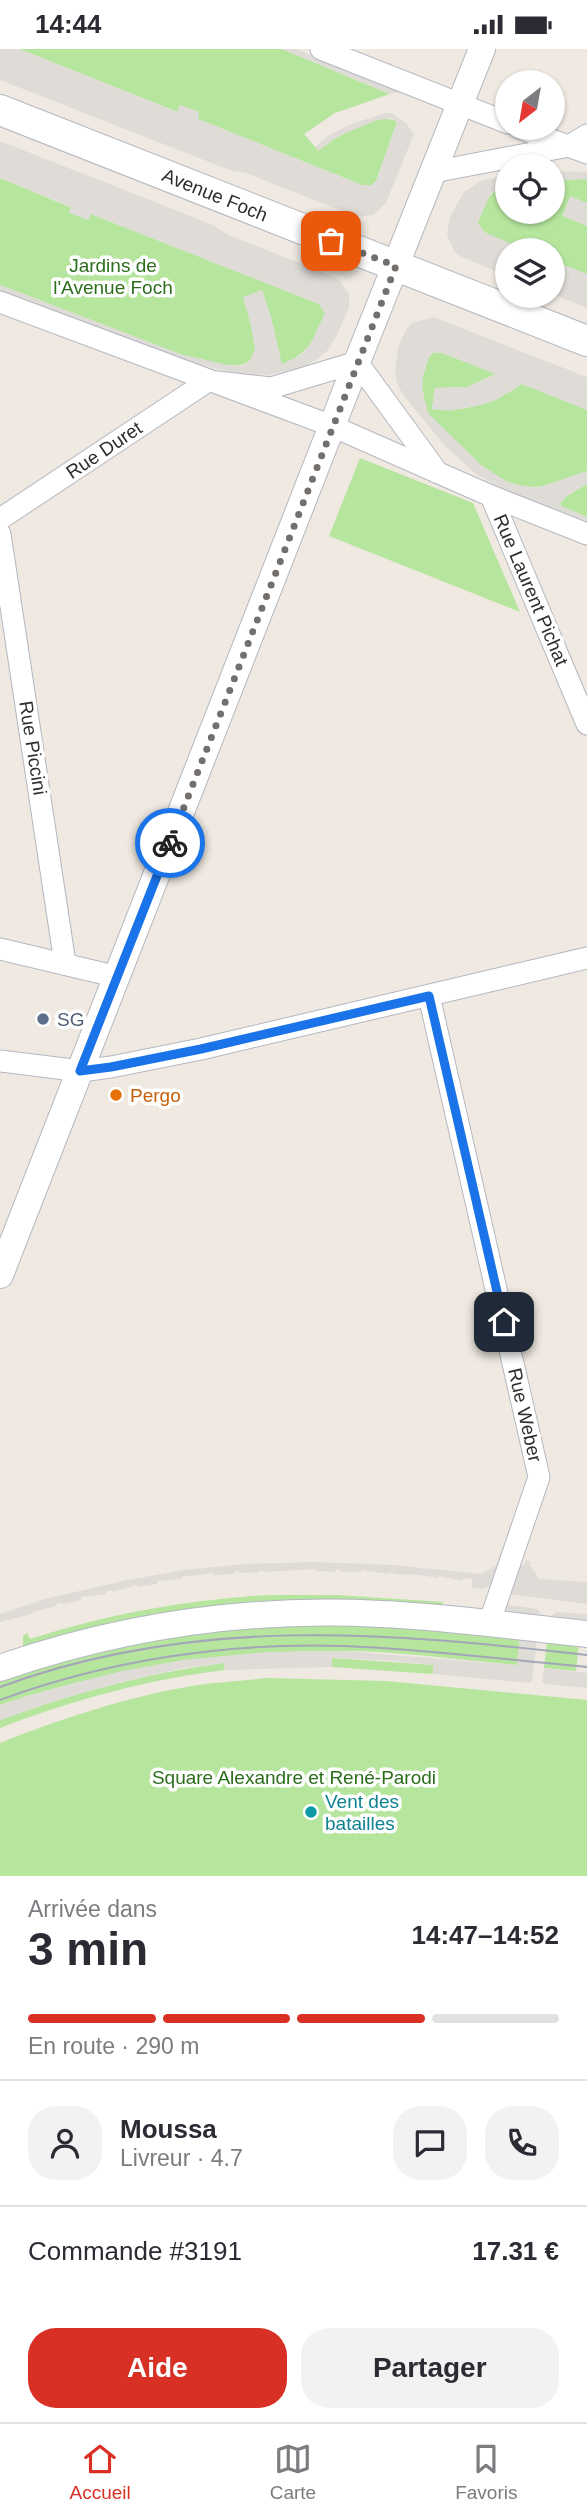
<!DOCTYPE html>
<html lang="fr">
<head>
<meta charset="utf-8">
<style>
  :root { --surface:#fff; --page:#f2f2f3; --text:#2b2b33; --muted:#7c7c81; --line:#e1e1e2; --accent:#d93025 }
  body { margin:0; font-family:Arial,sans-serif; background:var(--page); color:var(--text); height:100vh; display:flex; flex-direction:column; font-size:26px; white-space:nowrap }
  * { box-sizing:border-box; margin:0 }
  p { font-size:23px; color:var(--muted) }
  .icon { flex:none; width:38px; height:38px; fill:none; stroke:currentColor; stroke-width:2; stroke-linecap:round; stroke-linejoin:round }
  .map { position:relative; height:1827px; overflow:hidden }
  .drawer { display:flex; flex-direction:column; background:var(--surface); flex:1 }
  .drawer>* { flex:none }
  .needle { width:46px; rotate:211deg }
  .buttons { position:absolute; left:495px; top:21px; display:grid; gap:14px }
  .buttons a { display:grid; place-items:center; width:70px; height:70px; border-radius:50%; background:var(--surface); box-shadow:0 2px 5px #0004; font-size:35px }
  .pin { position:absolute; display:grid; place-items:center; width:60px; height:60px; color:#fff; margin:-30px; border-radius:14px; box-shadow:0 4px 10px #0006 }
  .courier { position:absolute; display:grid; place-items:center; width:70px; height:70px; margin:-35px; border:5px solid #1a73e8; border-radius:50%; background:#fff; color:#222; box-shadow:0 2px 9px #0007 }
  .summary em { font-style:normal; font-weight:800 }
  .summary div { display:flex; flex-direction:column-reverse }
  .summary { display:flex; align-items:center; justify-content:space-between; height:119px; padding:0 28px }
  h1 { font-size:46px; font-weight:800; line-height:52px }
  .bar { display:grid; grid-template-columns:repeat(4,1fr); gap:10px 7px; align-content:center; height:84px; padding:0 28px }
  .bar i { height:9px; border-radius:5px; background:var(--line) }
  .bar .selected { background:var(--accent) }
  .bar p { grid-column:span 4 }
  .line { display:flex; align-items:center; gap:18px; padding:0 28px; border-top:2px solid var(--line) }
  .line div { flex:1 }
  .round { display:grid; place-items:center; flex:none; width:74px; height:74px; border-radius:28px; background:var(--page) }
  .cta { display:flex; gap:14px; margin-top:auto; padding:14px 28px }
  .cta a { flex:1; height:80px; border-radius:28px; background:var(--accent); color:#fff; font-size:28px; font-weight:800; line-height:80px; text-align:center }
  .cta a+a { background:var(--page); color:var(--text) }
  .status { display:flex; justify-content:space-between; align-items:center; height:49px; padding:0 35px; background:var(--surface); direction:ltr }
  .status svg { height:19px; fill:currentColor }
  .dock { display:flex; justify-content:space-around; align-items:center; height:98px; border-top:2px solid var(--line); background:var(--surface); font-size:19px; color:var(--muted) }
  .dock a { display:grid; justify-items:center; gap:4px }
  .dock .selected { color:var(--accent) }
  .map>svg:first-child { display:block }
</style>
</head>
<body>
<div class="status"><b>14:44</b><svg viewBox="0 0 49 12"><path d="M0 12V9h3v3zM5 12V6h3v6zM10 12V3h3v9zM15 12V0h3v12zM26 1h20v11H26zM47 4h2v5h-2z"/></svg></div>
<div class="map">
<svg width="587" height="1827" viewBox="0 0 587 1827">
  <rect width="100%" height="100%" fill="#efe9e1"/>
  <path fill="#b6e59e" d="M 19,0 L 282,0 L 390,45 L 335,64 L 304,85 L 318,101 C 335,89 377,61 397,73 L 376,132 L 372,136 L 362,136 L 197,70 L 199,63 L 180,56 L 178,63 Z
    M 0,129 L 72,159 L 70,164 L 91,165 L 319,255 L 325,264 C 318,288 306,307 281,316 L 271,268 L 251,277 C 253,284 256,292 255,300 C 252,331 198,310 180,305 L 0,236 Z
    M 587,130 L 587,154 L 570,148 L 563,166 L 587,177 L 587,225 L 553,212 L 553,201 C 544,201 533,203 525,201 C 514,198 479,186 478,173 C 478,169 482,162 484,158 C 489,145 495,141 507,136 L 508,163 L 553,163 L 553,131 Z
    M 433,303 L 445,304 L 496,325 L 467,338 L 435,339 L 432,360 C 466,363 494,354 522,335 L 587,361 L 587,422 C 571,429 552,438 534,438 C 493,440 454,391 428,364 C 421,345 418,319 433,303 Z
    M 360,409 L 473,454 L 520,563 L 329,487 Z
    M 587,435 L 587,468 L 561,457 L 560,454 L 567,447 Z
    M 268,1546 L 337,1546 L 443,1553 L 443,1559 L 23,1600 L 23,1587 L 27,1584 L 30,1590 C 108,1565 186,1551 268,1546 Z
    M 357,1574 L 520,1588 L 517,1616 C 459,1611 400,1602 341,1602 C 224,1601 111,1619 0,1656 L 0,1629 L 99,1601 L 217,1581 Z
    M 547,1591 L 579,1594 L 576,1622 L 544,1619 Z
    M 332,1609 L 433,1616 L 433,1625 L 332,1618 Z
    M 224,1614 L 225,1621 C 149,1630 72,1651 0,1679 L 0,1671 C 73,1644 147,1624 224,1614 Z
    M 267,1629 L 386,1632 L 587,1651 L 587,1827 L 0,1827 L 0,1694 C 61,1670 126,1648 192,1637 C 216,1633 242,1632 267,1629 Z"/>
  <path fill="#dfdcd8" d="M 0,0 L 19,0 L 177,63 L 180,56 L 199,63 L 198,70 L 362,136 L 372,136 L 376,132 L 397,73 L 390,69 L 377,71 L 337,88 L 318,102 L 315,98 L 328,87 L 351,75 L 386,64 L 391,64 L 406,74 L 414,85 L 386,154 L 373,166 L 357,168 L 246,124 L 232,122 L 0,31 Z
    M 282,0 L 297,0 L 400,43 L 390,45 Z
    M 0,92 L 213,176 L 228,186 L 330,226 L 339,231 L 349,245 L 349,259 L 335,290 L 328,301 L 316,311 L 303,318 L 269,326 L 235,324 L 171,308 L 0,242 L 0,236 L 180,305 L 228,316 L 242,317 L 249,313 L 255,300 L 251,277 L 243,248 L 262,241 L 271,268 L 282,315 L 301,306 L 310,296 L 325,264 L 319,255 L 91,165 L 88,171 L 69,164 L 71,158 L 0,129 Z
    M 553,122 L 587,123 L 587,130 L 553,131 Z
    M 507,126 L 507,136 L 491,144 L 478,173 L 484,183 L 526,201 L 508,201 L 507,227 L 460,207 L 454,202 L 447,186 L 450,168 L 464,143 L 481,132 Z
    M 570,147 L 587,154 L 587,177 L 563,167 Z
    M 553,212 L 587,225 L 587,259 L 553,245 Z
    M 433,268 L 587,328 L 587,361 L 522,335 L 496,351 L 481,356 L 449,362 L 432,360 L 435,339 L 467,338 L 496,325 L 439,303 L 430,305 L 423,327 L 422,339 L 428,364 L 481,416 L 509,434 L 537,439 L 587,422 L 587,435 L 567,447 L 560,454 L 561,457 L 587,468 L 587,473 L 499,438 L 476,425 L 445,397 L 404,347 L 398,337 L 395,322 L 398,298 L 406,281 L 412,274 Z
    M 501,1502 L 506,1504 L 493,1536 L 483,1540 L 472,1539 L 472,1530 L 463,1529 L 463,1532 L 439,1527 L 438,1529 L 413,1525 L 413,1526 L 393,1525 L 393,1523 L 387,1525 L 362,1521 L 362,1523 L 342,1523 L 337,1520 L 336,1523 L 317,1522 L 316,1520 L 265,1523 L 260,1521 L 259,1523 L 240,1524 L 239,1522 L 234,1523 L 234,1525 L 214,1526 L 214,1524 L 182,1528 L 182,1530 L 157,1532 L 157,1535 L 138,1538 L 137,1536 L 113,1543 L 112,1541 L 106,1542 L 106,1545 L 81,1548 L 81,1551 L 63,1555 L 62,1554 L 56,1555 L 57,1557 L 32,1563 L 32,1565 L 0,1573 L 0,1565 L 45,1550 L 127,1531 L 184,1521 L 244,1515 L 315,1513 L 393,1516 L 482,1525 L 497,1515 Z
    M 526,1511 L 531,1513 L 530,1516 L 539,1530 L 587,1533 L 587,1555 L 508,1545 L 518,1515 L 524,1517 Z
    M 504,1555 L 537,1560 L 540,1563 L 539,1569 L 507,1564 Z
    M 556,1563 L 587,1565 L 587,1574 L 548,1570 Z
    M 520,1588 L 537,1590 L 532,1631 L 530,1634 L 433,1625 L 433,1616 L 381,1611 L 332,1609 L 332,1618 L 225,1621 L 224,1614 L 184,1619 L 121,1633 L 54,1652 L 0,1671 L 0,1656 L 34,1645 L 122,1622 L 183,1611 L 266,1603 L 344,1602 L 517,1616 Z
    M 544,1619 L 587,1624 L 587,1639 L 545,1635 L 542,1632 Z"/>
  <g fill="none" stroke-linecap="round" stroke-linejoin="round">
    <g stroke="#b4b7c1" stroke-width="23">
      <path id="minor" d="M 321,0 L 508,74
        M 519,79 L 587,104
        M 433,123 L 569,97 L 587,86
        M 0,253 L 332,377 L 491,447 L 587,485
        M 491,447 L 587,675
        M 0,470 L 208,332 L 271,339 L 357,313 L 438,424
        M 0,485 L 65,914
        M 0,900 L 118,928
        M 429,947 L 539,1428 L 489,1575
        M 0,1012 L 81,1022 L 111,1018 L 201,1000 L 587,909"/>
    </g>
    <g stroke="#b4b7c1" stroke-width="28">
      <path id="tertiary" d="M 0,1226 L 357,313 L 482,0
        M 0,1619 C 122,1577 252,1558 381,1565 C 450,1568 519,1578 587,1585"/>
    </g>
    <g stroke="#b4b7c1" stroke-width="32">
      <path id="secondary" d="M 0,61 L 587,292"/>
    </g>
    <use href="#minor" stroke="#fff" stroke-width="21"/>
    <use href="#tertiary" stroke="#fff" stroke-width="26"/>
    <use href="#secondary" stroke="#fff" stroke-width="30"/>
    <path stroke="#a3a6b8" stroke-width="2" d="M 0,1638 C 195,1566 386,1583 587,1606
      M 0,1651 C 108,1611 229,1593 344,1597 C 425,1600 506,1611 587,1618"/>
  </g>
  <g fill="none" stroke-linecap="round" stroke-linejoin="round">
    <path stroke="#726f6d" stroke-width="7" stroke-dasharray="0 12.6" d="M 170,794 L 396,217 L 331,192"/>
    <path stroke="#1a73e8" stroke-width="9" d="M 170,794 L 80,1022 L 111,1018 L 201,1000 L 429,947 L 504,1273"/>
  </g>
  <circle fill="#5c6f8a" stroke="#fff" stroke-width="2.5" cx="43" cy="970" r="7"/>
  <circle fill="#e8710a" stroke="#fff" stroke-width="2.5" cx="116" cy="1046" r="7"/>
  <circle fill="#0f9aa8" stroke="#fff" stroke-width="2.5" cx="311" cy="1763" r="7"/>
  <g text-anchor="middle" dominant-baseline="central" stroke-width="7" stroke-linejoin="round" paint-order="stroke">
    <g font-size="19" fill="#2e2e2e" stroke="#fff">
      <text transform="translate(215 146) rotate(22)">Avenue Foch</text>
      <text transform="translate(104 401) rotate(-34)">Rue Duret</text>
      <text transform="translate(531 541) rotate(67)">Rue Laurent Pichat</text>
      <text transform="translate(33 699) rotate(81)">Rue Piccini</text>
      <text transform="translate(525 1366) rotate(77)">Rue Weber</text>
    </g>
    <g font-size="19" fill="#2c6e1b" stroke="#fff">
      <text x="113" y="216">Jardins de<tspan x="113" dy="22">l'Avenue Foch</tspan></text>
      <text x="294" y="1728">Square Alexandre et René-Parodi</text>
    </g>
    <g font-size="19" fill="#4e5e75" stroke="#fff" text-anchor="start">
      <text x="57" y="970">SG</text>
    </g>
    <g font-size="19" fill="#c56008" stroke="#fff" text-anchor="start">
      <text x="130" y="1046">Pergo</text>
    </g>
    <g font-size="19" fill="#0d838f" stroke="#fff" text-anchor="start">
      <text x="325" y="1752">Vent des<tspan x="325" dy="22">batailles</tspan></text>
    </g>
  </g>
</svg>
<div class="buttons">
<a><svg class="needle" viewBox="-14 -14 28 28"><path d="M0-13l5 13h-10z" fill="#e53935"/><path d="M0 13l5-13h-10z" fill="#7c7c81"/></svg></a>
<a><svg class="icon" aria-label="locate" viewBox="0 0 24 24"><circle cx="12" cy="12" r="6"/><path d="M12 2v4M12 18v4M2 12h4M18 12h4"/></svg></a>
<a><svg class="icon" aria-label="layers" viewBox="0 0 24 24"><path d="M12 4l9 5-9 5-9-5zM3 14l9 5 9-5"/></svg></a>
</div>
<div class="pin" style="left:331px;top:192px;background:#ea580c"><svg class="icon" aria-label="bag" viewBox="0 0 24 24"><path d="M5 8h14l-1 12H6zM9 8a3 3 0 0 1 6 0"/></svg></div>
<div class="pin" style="left:504px;top:1273px;background:#1f2937"><svg class="icon" aria-label="home" viewBox="0 0 24 24"><path d="M3 11l9-7 9 7M6 9v11h12V9"/></svg></div>
<div class="courier" style="left:170px;top:794px"><svg class="icon" aria-label="bike" viewBox="0 0 24 24"><circle cx="6" cy="16" r="4"/><circle cx="18" cy="16" r="4"/><path d="M6 16l4-8h5l3 8M10 8l3 8H6M13 5h3"/></svg></div>
</div>
<section class="drawer">
<div class="summary"><div><h1>3 min</h1><p>Arrivée dans</p></div><em>14:47–14:52</em></div>
<div class="bar"><i class="selected"></i><i class="selected"></i><i class="selected"></i><i></i><p>En route · 290 m</p></div>
<div class="line" style="height:126px"><a class="round"><svg class="icon" aria-label="person" viewBox="0 0 24 24"><circle cx="12" cy="8" r="4"/><path d="M4 21q1-7 8-7t8 7"/></svg></a><div><b>Moussa</b><p>Livreur · 4.7</p></div><a class="round"><svg class="icon" aria-label="chat" viewBox="0 0 24 24"><path d="M4 5h16v11H9l-5 4z"/></svg></a><a class="round"><svg class="icon" aria-label="phone" viewBox="0 0 24 24"><path d="M5 4h4l2 5-3 2q2 4 5 5l2-3 5 2v4C11 20 4 13 5 4z"/></svg></a></div>
<div class="line" style="height:91px"><div>Commande #3191</div><b>17.31 €</b></div>
<div class="cta"><a>Aide</a><a>Partager</a></div>
</section>
<nav class="dock">
<a class="selected"><svg class="icon" aria-label="home" viewBox="0 0 24 24"><path d="M3 11l9-7 9 7M6 9v11h12V9"/></svg>Accueil</a>
<a><svg class="icon" aria-label="map" viewBox="0 0 24 24"><path d="M3 6l6-2 6 2 6-2v14l-6 2-6-2-6 2zM9 4v14M15 6v14"/></svg>Carte</a>
<a><svg class="icon" aria-label="saved" viewBox="0 0 24 24"><path d="M7 4h10v16l-5-4-5 4z"/></svg>Favoris</a>
</nav>
</body>
</html>
